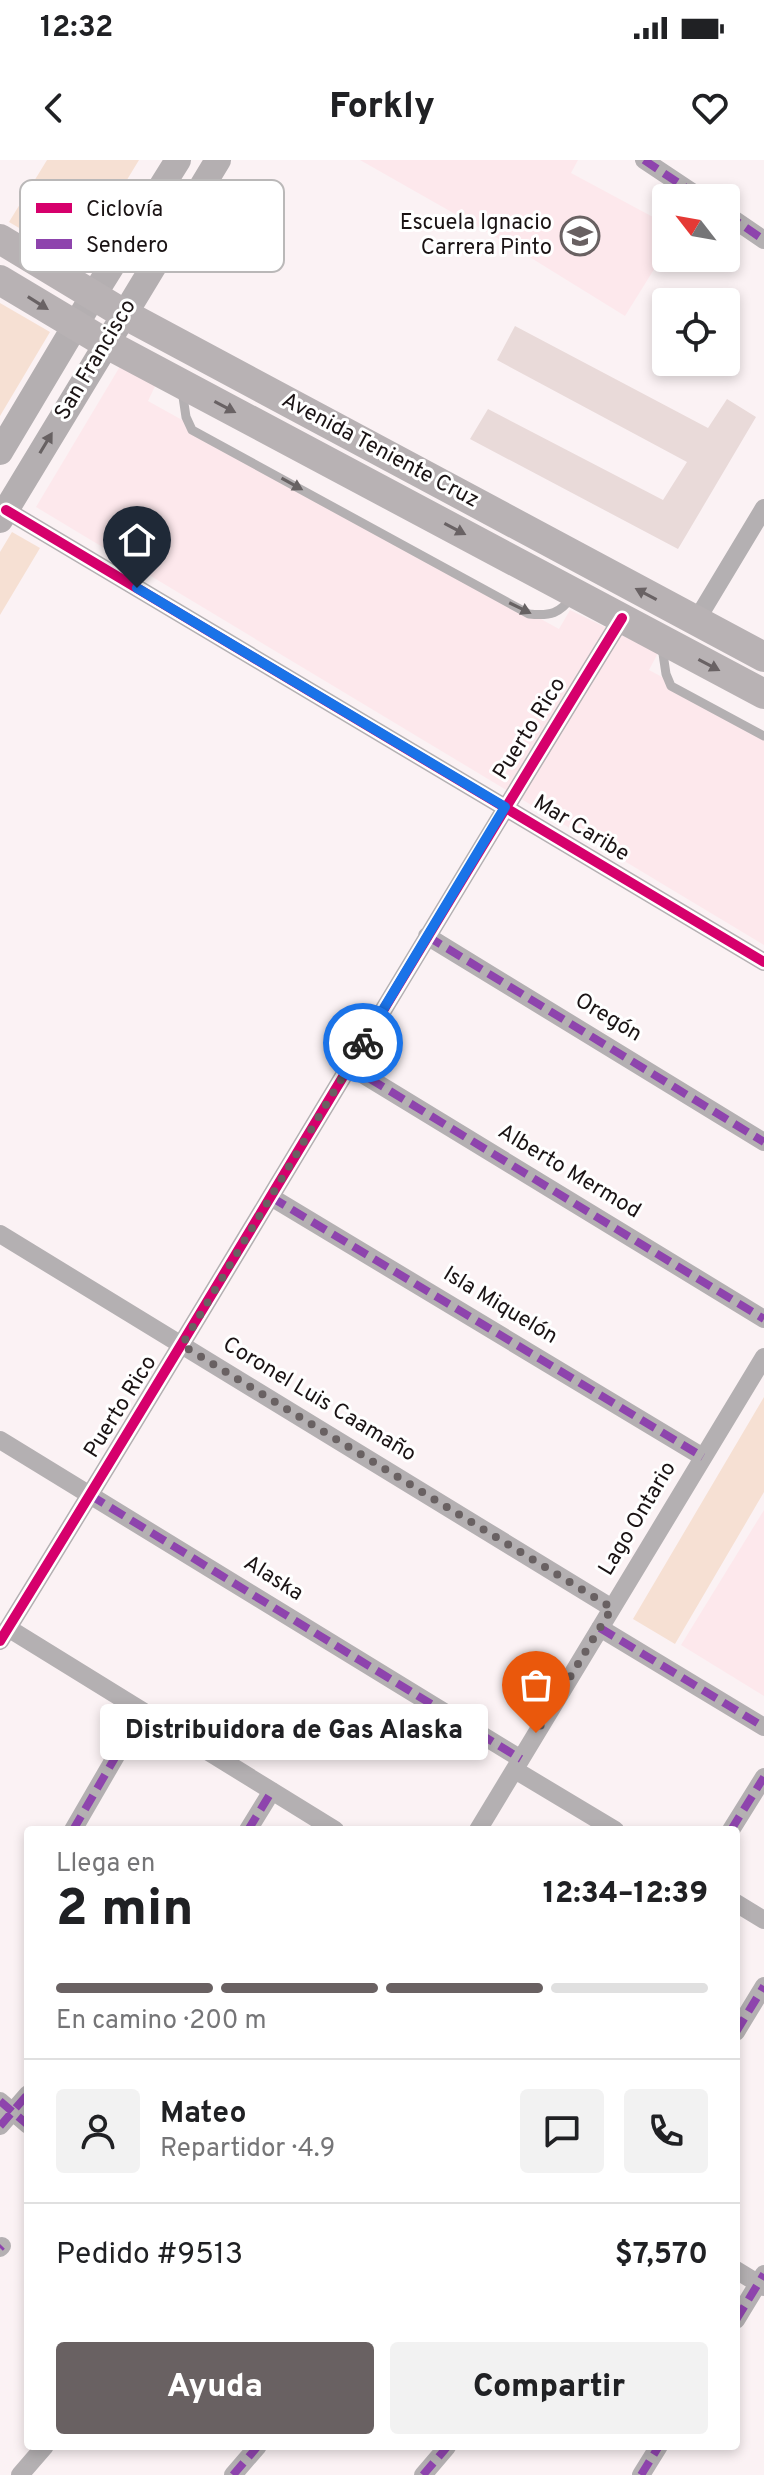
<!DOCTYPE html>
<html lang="es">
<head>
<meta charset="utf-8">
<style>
  :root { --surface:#fff; --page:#f2f2f2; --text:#202124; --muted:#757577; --line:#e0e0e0; --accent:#696162 }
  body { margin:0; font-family:Overpass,sans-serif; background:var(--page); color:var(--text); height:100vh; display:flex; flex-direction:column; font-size:30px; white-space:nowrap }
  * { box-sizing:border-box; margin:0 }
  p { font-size:26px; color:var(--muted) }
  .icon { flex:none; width:44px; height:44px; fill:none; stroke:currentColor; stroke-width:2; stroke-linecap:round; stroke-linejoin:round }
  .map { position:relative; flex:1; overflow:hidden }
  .panel { position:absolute; left:24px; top:1666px; width:716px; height:624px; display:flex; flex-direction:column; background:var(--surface); border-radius:8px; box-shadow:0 4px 12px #0003 }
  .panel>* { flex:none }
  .needle { width:52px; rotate:301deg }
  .tools { position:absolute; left:652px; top:24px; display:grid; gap:16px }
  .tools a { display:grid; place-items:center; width:88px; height:88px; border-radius:8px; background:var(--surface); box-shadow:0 4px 12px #0003; font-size:40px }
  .pin { position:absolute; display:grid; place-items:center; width:68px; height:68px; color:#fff; margin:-82px -34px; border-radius:50% 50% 50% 0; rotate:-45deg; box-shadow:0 0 8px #0007 }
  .pin .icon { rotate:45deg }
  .courier { position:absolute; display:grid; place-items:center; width:80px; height:80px; margin:-40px; border:6px solid #1a73e8; border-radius:50%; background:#fff; color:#222; box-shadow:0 2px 10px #0007 }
  .bubble { position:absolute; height:56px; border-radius:8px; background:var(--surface); box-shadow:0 4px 12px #0003; font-size:26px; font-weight:800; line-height:56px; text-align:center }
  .overview em { font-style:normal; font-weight:800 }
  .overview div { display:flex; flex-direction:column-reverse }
  .overview { display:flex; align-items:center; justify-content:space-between; height:136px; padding:0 32px }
  h1 { font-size:52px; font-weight:800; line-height:60px }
  .bar { display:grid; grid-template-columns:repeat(4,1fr); gap:12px 8px; align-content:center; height:96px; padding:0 32px }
  .bar i { height:10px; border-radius:6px; background:var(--line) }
  .bar .active { background:var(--accent) }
  .bar p { grid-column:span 4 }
  .line { display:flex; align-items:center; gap:20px; padding:0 32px; border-top:2px solid var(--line) }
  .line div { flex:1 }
  .round { display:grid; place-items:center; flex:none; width:84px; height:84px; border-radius:8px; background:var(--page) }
  .button { display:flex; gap:16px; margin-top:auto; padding:16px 32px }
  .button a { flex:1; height:92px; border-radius:8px; background:var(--accent); color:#fff; font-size:32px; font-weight:800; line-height:92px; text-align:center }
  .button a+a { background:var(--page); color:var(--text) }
  .status { display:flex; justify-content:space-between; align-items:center; height:56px; padding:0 40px; background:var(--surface); direction:ltr }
  .status svg { height:22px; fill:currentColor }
  header { display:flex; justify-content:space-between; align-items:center; height:104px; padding:0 32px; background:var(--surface); font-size:36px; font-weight:800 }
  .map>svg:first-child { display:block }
</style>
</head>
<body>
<div class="status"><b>12:32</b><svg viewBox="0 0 49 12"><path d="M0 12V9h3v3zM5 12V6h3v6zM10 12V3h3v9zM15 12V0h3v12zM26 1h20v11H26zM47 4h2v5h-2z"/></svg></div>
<header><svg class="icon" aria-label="back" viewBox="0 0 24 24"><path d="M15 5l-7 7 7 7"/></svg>Forkly<svg class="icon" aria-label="heart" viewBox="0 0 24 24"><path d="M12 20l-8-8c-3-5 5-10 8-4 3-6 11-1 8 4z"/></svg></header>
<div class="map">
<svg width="764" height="2315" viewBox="0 0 764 2315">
  <rect width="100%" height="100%" fill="#fbf2f4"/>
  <path fill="#fde8ec" d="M 360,0 L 578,0 L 571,13 L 666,64 L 666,90 L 625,156 L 515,88 Z
    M 122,203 L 157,222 L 148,241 L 559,469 L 570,450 L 658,493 L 649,510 L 764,572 L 764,785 L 36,347 Z
    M 764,1350 L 764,1536 L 681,1485 Z"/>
  <path fill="#f6e0d3" d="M 47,0 L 139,0 L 77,102 L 9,62 Z
    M 0,143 L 50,172 L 0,256 Z
    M 12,372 L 40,388 L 0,455 L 0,392 Z
    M 764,1237 L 764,1332 L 675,1484 L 633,1459 Z"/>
  <path fill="#e9dad9" d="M 515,166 L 708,268 L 727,239 L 756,257 L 678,389 L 470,279 L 488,249 L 663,340 L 687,302 L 497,200 Z"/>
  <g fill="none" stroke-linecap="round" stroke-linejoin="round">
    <path stroke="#b4b0b2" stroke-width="9" d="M 182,230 L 186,257 L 192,270 L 529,454 C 551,456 559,454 573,436
      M 662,487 L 666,514 L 671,526 L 764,576"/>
    <path stroke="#b4b0b2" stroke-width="18" d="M 644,0 L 701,38
      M 726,54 L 764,80
      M 6,350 L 764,802
      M 696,461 L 764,348
      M 427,776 L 764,982
      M 349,906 L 764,1159
      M 271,1037 L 703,1297
      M 0,1074 L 612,1448
      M 0,1280 L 521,1599
      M 8,1468 L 335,1670
      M 600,1468 L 764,1567
      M 0,1481 C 210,1142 412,798 622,458
      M 515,1610 L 615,1670
      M 73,1670 L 142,1551
      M 248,1670 L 272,1631
      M 478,1670 L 764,1197
      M 731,1670 L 764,1617
      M 736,1743 L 764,1760
      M 736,1872 L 764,1826
      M 0,1941 L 28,1965
      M 0,1966 L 28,1934
      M 0,2088 L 2,2086
      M 736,2110 L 764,2127
      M 736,2160 L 764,2114
      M 20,2315 L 45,2286
      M 233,2315 L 258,2286
      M 423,2315 L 447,2287
      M 641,2315 L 659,2286"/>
    <path stroke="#b4afb1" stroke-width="26" d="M 0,292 L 93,136 L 178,0
      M 0,360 L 218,0"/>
    <path stroke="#b8b2b4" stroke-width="30" d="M 0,79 L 124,154 L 764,497
      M 0,120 L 107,184 L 764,534"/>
    <path stroke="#8e44ad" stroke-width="8" stroke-dasharray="16 8" stroke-linecap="butt" d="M 644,0 L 701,38
      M 726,54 L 764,80
      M 427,776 L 764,982
      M 349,906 L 764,1159
      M 271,1037 L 703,1297
      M 90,1335 L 521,1599
      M 600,1468 L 764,1567
      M 73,1670 L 142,1551
      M 248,1670 L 272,1631
      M 731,1670 L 764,1617
      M 736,1872 L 764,1826
      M 0,1941 L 28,1965
      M 0,1966 L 28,1934
      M 0,2088 L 2,2086
      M 736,2160 L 764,2114
      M 233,2315 L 258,2286
      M 423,2315 L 447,2287
      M 641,2315 L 659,2286"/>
    <g stroke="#fff" stroke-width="15">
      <path id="cycleway" d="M 6,350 L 764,802
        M 0,1481 C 210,1142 412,798 622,458"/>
    </g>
    <use href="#cycleway" stroke="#d6006c" stroke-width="10"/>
  </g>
  <defs><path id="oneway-solid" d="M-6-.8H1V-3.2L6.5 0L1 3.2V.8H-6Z" transform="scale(2)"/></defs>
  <g fill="#696264">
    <use href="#oneway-solid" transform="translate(38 143) rotate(32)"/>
    <use href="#oneway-solid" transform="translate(225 247) rotate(28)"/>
    <use href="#oneway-solid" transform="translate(455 369) rotate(28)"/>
    <use href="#oneway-solid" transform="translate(646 434) rotate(-152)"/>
    <use href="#oneway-solid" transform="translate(709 505) rotate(28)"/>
  </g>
  <use fill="#676162" href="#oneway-solid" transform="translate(46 283) rotate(-59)"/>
  <g fill="#676263">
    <use href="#oneway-solid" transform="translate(292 324) rotate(29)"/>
    <use href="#oneway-solid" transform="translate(520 448) rotate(26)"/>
  </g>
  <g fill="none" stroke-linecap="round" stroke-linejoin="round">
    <path stroke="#696162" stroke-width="8" stroke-dasharray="0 14.4" d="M 363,883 L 182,1185 L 612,1448 L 536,1573"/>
    <path stroke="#1a73e8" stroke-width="10" d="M 137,428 L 505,647 L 363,883"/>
  </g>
  <defs>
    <g id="school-ring" transform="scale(2)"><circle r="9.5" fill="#fff" stroke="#696162" stroke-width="1.5"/><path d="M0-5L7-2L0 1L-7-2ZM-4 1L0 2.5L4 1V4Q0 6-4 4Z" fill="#696162"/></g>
  </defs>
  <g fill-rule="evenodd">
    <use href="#school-ring" x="580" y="76"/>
  </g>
  <g text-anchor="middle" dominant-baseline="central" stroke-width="6" stroke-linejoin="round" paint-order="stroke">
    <g font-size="22" fill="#1a1314" stroke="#fff" text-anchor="end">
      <text x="552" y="63">Escuela Ignacio<tspan x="552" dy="25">Carrera Pinto</tspan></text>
    </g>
    <g font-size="22" fill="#1a1314" stroke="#fff">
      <text transform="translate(96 200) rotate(-59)">San Francisco</text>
      <text transform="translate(380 291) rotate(28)">Avenida Teniente Cruz</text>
      <text transform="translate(530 569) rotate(-58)">Puerto Rico</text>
      <text transform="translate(581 669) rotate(31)">Mar Caribe</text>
      <text transform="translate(608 858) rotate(31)">Oregón</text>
      <text transform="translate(569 1012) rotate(31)">Alberto Mermod</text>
      <text transform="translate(500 1146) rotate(31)">Isla Miquelón</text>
      <text transform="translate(319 1240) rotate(31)">Coronel Luis Caamaño</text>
      <text transform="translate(121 1247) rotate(-58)">Puerto Rico</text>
      <text transform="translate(638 1359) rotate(-59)">Lago Ontario</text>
      <text transform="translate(273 1419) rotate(32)">Alaska</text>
    </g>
  </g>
  <rect x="20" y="20" width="264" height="92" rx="12" fill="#fff" stroke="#bab8b8" stroke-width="2"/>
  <rect x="36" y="43" width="36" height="10" fill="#d6006c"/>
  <rect x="36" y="79" width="36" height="10" fill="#8e44ad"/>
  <g font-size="22" fill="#1a1314">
    <text x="86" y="56">Ciclovía</text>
    <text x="86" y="92">Sendero</text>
  </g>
</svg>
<div class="tools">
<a><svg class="needle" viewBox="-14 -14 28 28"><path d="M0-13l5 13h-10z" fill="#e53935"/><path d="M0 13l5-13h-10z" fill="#757577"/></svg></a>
<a><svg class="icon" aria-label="locate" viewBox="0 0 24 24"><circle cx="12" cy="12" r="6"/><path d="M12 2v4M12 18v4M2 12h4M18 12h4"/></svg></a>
</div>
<div class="pin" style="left:536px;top:1573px;background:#ea580c"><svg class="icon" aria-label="bag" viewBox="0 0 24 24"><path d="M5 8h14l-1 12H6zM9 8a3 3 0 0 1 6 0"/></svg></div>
<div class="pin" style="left:137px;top:428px;background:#1f2937"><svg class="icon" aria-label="home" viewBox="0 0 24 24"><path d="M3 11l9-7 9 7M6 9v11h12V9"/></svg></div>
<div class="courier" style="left:363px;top:883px"><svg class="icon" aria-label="bike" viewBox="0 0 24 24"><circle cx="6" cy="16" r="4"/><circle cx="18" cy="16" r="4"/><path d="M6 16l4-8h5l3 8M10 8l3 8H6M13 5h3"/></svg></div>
<div class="bubble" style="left:100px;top:1544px;width:388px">Distribuidora de Gas Alaska</div>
<section class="panel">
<div class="overview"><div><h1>2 min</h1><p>Llega en</p></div><em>12:34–12:39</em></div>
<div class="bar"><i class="active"></i><i class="active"></i><i class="active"></i><i></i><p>En camino · 200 m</p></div>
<div class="line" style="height:144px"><a class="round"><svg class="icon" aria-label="person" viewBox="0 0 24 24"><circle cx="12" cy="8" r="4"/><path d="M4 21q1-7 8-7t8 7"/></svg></a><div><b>Mateo</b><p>Repartidor · 4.9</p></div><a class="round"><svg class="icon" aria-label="chat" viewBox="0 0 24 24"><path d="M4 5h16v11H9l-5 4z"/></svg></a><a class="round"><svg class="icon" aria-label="phone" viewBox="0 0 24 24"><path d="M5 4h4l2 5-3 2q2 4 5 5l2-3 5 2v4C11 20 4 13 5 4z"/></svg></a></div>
<div class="line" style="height:104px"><div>Pedido #9513</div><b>$7,570</b></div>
<div class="button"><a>Ayuda</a><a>Compartir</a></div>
</section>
</div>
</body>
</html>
